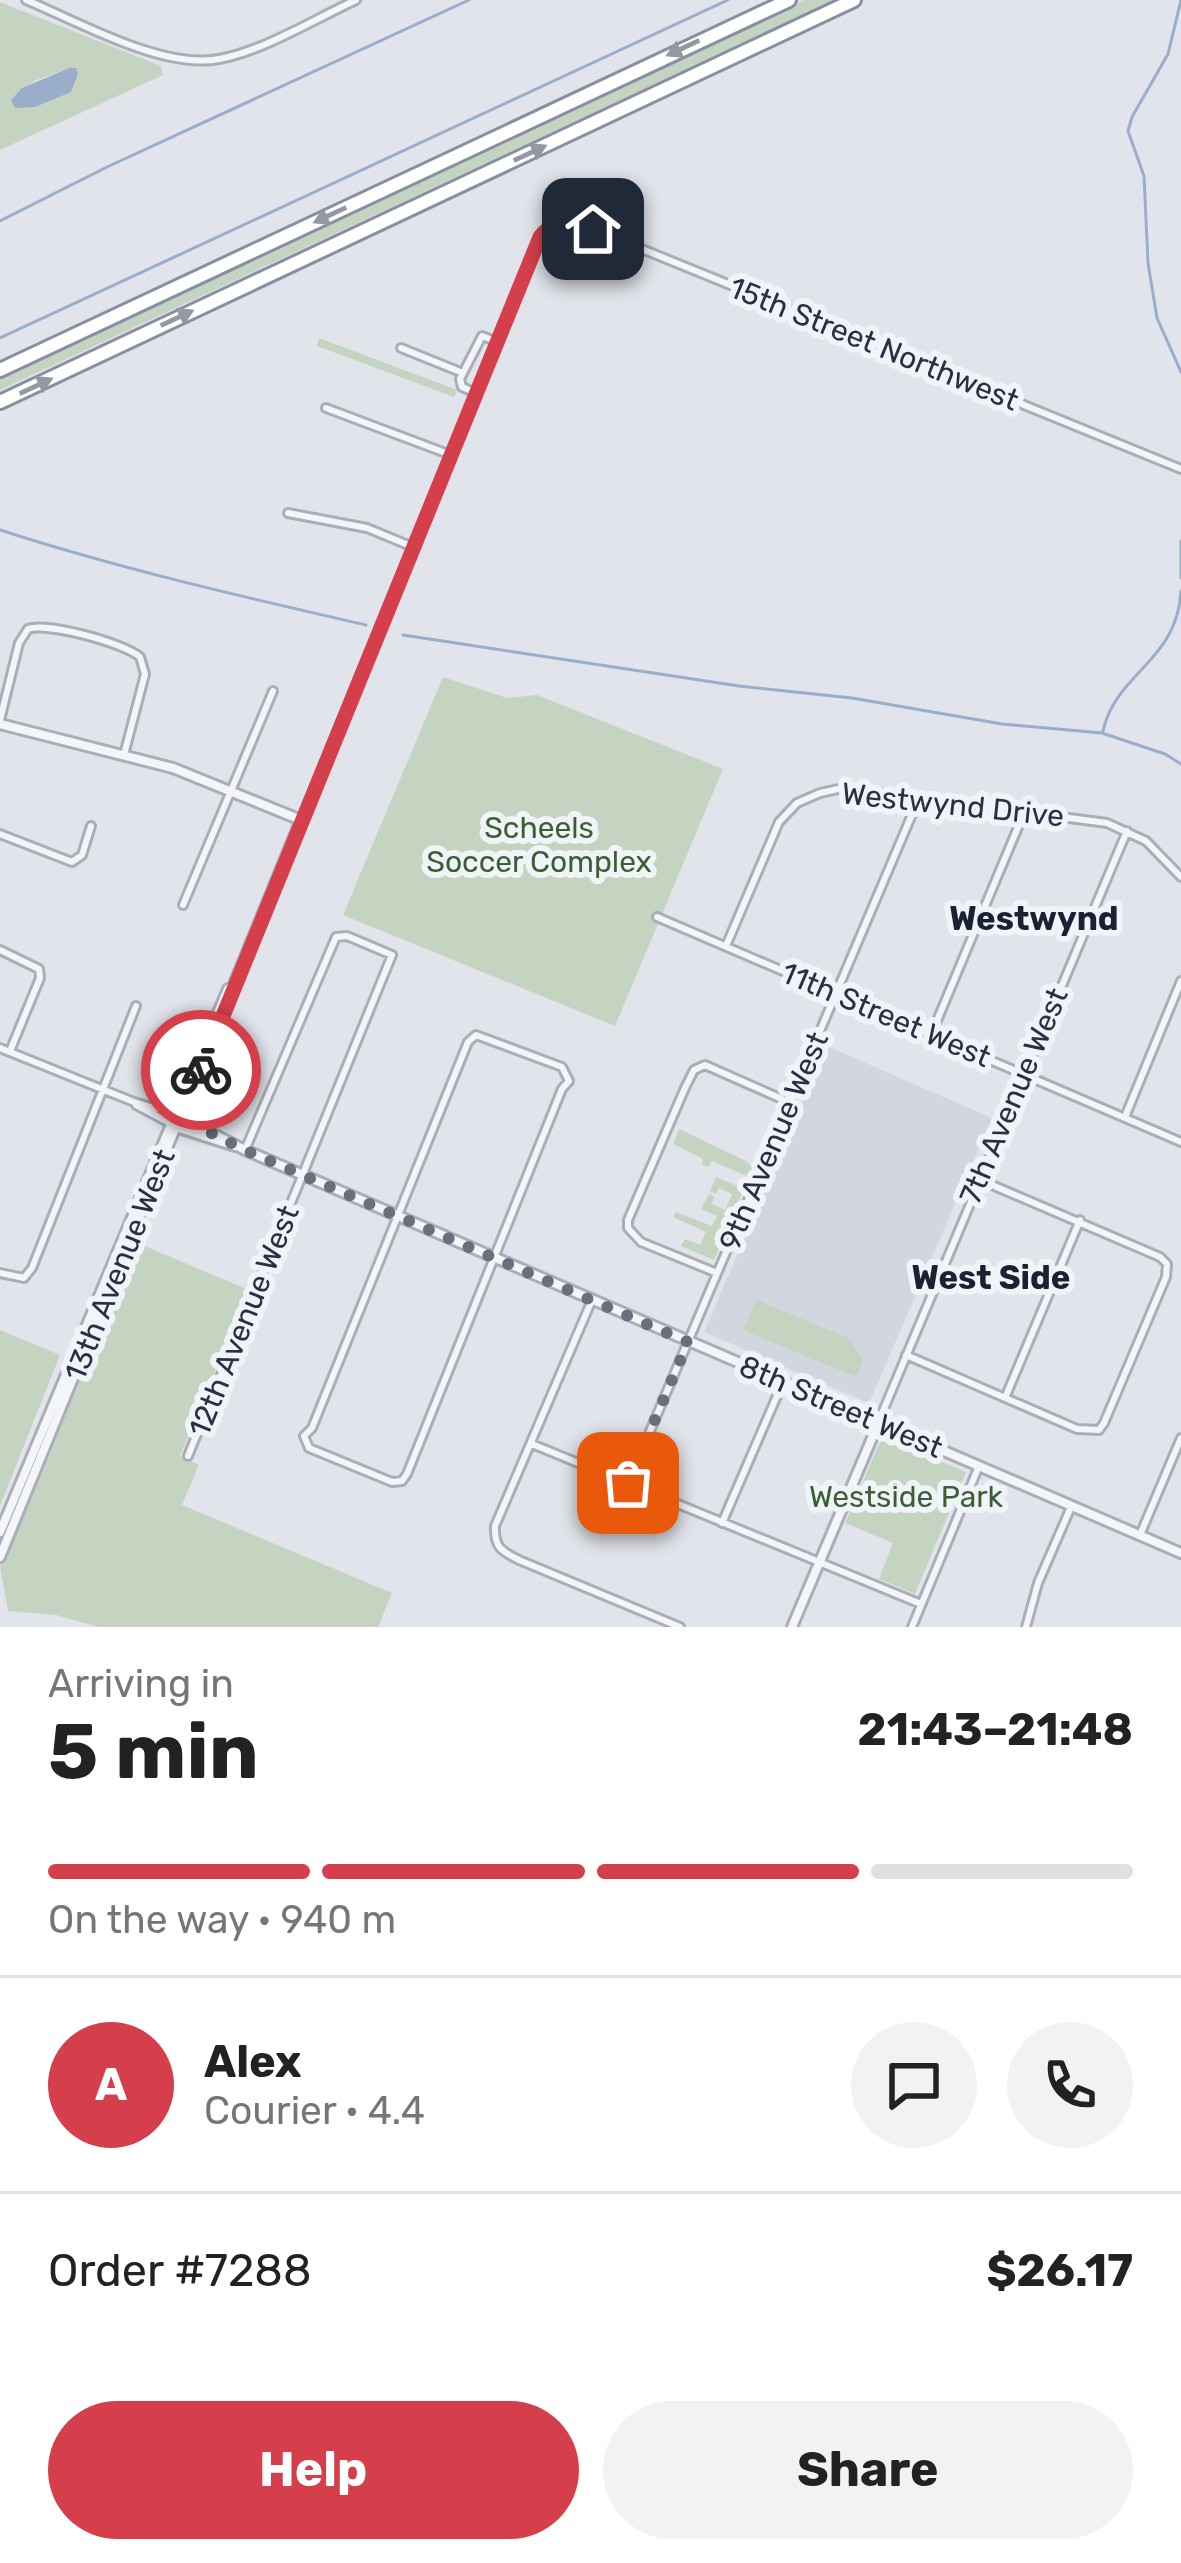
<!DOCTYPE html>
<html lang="en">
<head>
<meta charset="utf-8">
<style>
  :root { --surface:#fff; --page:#f2f2f2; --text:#222; --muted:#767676; --line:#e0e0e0; --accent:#d53f4b }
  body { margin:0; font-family:Rubik,sans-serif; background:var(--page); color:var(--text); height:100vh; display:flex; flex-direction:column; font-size:45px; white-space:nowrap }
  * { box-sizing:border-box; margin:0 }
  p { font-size:39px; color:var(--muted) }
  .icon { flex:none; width:66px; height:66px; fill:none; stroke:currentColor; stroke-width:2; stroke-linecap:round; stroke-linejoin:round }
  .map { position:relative; height:1627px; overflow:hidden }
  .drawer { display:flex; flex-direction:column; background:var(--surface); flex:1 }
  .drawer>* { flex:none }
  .pin { position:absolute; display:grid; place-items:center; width:102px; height:102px; color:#fff; margin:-51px; border-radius:24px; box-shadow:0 6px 18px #0006 }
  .courier { position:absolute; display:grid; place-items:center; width:120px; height:120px; margin:-60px; border:9px solid #d53f4b; border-radius:50%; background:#fff; color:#222; box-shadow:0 3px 15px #0007 }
  .overview em { font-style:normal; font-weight:700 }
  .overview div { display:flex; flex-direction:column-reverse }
  .overview { display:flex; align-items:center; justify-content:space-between; height:204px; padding:0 48px }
  h1 { font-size:78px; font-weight:700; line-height:90px }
  .bar { display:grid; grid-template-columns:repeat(4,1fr); gap:18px 12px; align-content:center; height:144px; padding:0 48px }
  .bar i { height:15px; border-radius:9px; background:var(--line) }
  .bar .active { background:var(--accent) }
  .bar p { grid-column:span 4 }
  .line { display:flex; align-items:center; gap:30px; padding:0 48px; border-top:3px solid var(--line) }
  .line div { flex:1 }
  .round { display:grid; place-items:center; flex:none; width:126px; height:126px; border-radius:63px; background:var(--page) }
  .action { display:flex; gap:24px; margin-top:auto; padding:24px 48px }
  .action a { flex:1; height:138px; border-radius:72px; background:var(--accent); color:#fff; font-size:48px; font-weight:700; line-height:138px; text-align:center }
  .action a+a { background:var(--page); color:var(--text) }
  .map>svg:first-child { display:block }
</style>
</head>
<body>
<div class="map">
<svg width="1181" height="1627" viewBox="0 0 1181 1627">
  <rect width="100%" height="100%" fill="#e1e4ea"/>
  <path fill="#d2d6df" d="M 827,1046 L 992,1118 L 869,1403 L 704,1332 Z"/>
  <path fill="#c5d4c1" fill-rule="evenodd" d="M 804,0 L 835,0 L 0,390 L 0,377 Z
    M 0,2 L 161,66 L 163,75 L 0,150 ZM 69,68 L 76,69 L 78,74 L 71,92 L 15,103 L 11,100 L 34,81 Z
    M 319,338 L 457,390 L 454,397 L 317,346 Z
    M 443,677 L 507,698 L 537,695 L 723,769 L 615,1026 L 343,915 Z
    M 679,1129 L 746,1161 L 753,1168 L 749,1177 L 712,1161 L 708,1167 L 702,1165 L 703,1159 L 673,1144 Z
    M 716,1177 L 735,1185 L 747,1182 L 714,1260 L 681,1246 L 685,1239 L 700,1245 L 706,1232 L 673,1217 L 676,1212 L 712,1226 L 717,1216 L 701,1209 L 709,1194 L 714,1196 L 712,1204 L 725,1210 L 732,1194 L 719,1188 L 716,1194 L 710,1191 Z
    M 135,1242 L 249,1290 L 180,1456 L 199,1465 L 182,1505 L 392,1593 L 378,1627 L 99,1627 L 56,1615 L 8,1611 L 0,1567 Z
    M 756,1300 L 849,1338 L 863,1360 L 856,1377 L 743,1330 Z
    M 0,1330 L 60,1355 L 0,1506 Z
    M 882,1437 L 966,1472 L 915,1594 L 879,1579 L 893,1543 L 845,1523 Z"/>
  <path fill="#9aaecc" d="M 69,68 L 76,68 L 78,74 L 71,92 L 35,107 L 15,108 L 11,100 L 22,88 Z"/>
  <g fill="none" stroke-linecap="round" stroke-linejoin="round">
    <path stroke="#9aaecc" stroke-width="3" d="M 1181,0 L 1168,54 L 1132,117 L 1128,131 L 1144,176 L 1148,263 L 1157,318 L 1181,372
      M 0,221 L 107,167 L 469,0
      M 0,338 L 728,0
      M 0,530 C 120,569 244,597 366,625
      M 1181,541 L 1181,578
      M 403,635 L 739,686 L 852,698 L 1002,724 L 1102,733 L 1165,754 L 1181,764
      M 1103,731 C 1116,672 1177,662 1181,591"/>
    <g stroke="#aaaeb8" stroke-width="12">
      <path id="minor" d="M 26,0 C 79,22 163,70 219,59 C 263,51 315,19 356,0
        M 401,348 L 463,373
        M 476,393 L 462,387 L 460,379 L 482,336 L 498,342
        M 326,408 L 451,455
        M 288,513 L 367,528 L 413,547
        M 0,720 L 19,643 L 28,629 C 47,622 124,643 140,657 L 145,674 L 124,755
        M 301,820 L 535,249 L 554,223 L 566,221 L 593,229 L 1181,469
        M 0,834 L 72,862 L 82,855 L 91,826
        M 183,905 L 273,691
        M 657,917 L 1181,1142
        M 726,946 L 779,822 L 797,803 L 820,793 L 843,788 L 1107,823 L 1146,841 L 1181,877
        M 0,950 L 39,969 L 40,978 L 10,1051
        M 476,1035 L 562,1067 L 569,1081 L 562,1089 L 407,1474 L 402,1481 L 392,1482 L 309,1448 L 304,1436 L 312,1428 L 468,1042 Z
        M 931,1035 L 1024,813
        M 0,1048 L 134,1102 L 174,1114
        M 136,1105 L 170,1123
        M 1125,1117 L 1181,981
        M 0,1273 L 24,1278 L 32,1268 L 136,1006
        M 717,1273 L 641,1242 L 628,1228 L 628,1220 L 685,1088 L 694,1070 L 705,1065 L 791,1103
        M 592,1300 L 495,1526 C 494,1547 501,1551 519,1560 L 680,1627
        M 906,1355 L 1077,1429 L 1099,1430 L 1104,1423 L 1166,1277 L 1167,1264 L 1160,1257 L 978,1179
        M 1005,1398 L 1080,1220
        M 878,1423 L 1127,831
        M 532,1444 L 921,1604
        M 188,1456 L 392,955 L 347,936 L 336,937 L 245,1150
        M 628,1483 L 919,798
        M 722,1523 L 783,1382
        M 1140,1535 L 1181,1438
        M 912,1627 L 979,1466
        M 1026,1627 L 1038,1583 L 1071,1507"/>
    </g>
    <g stroke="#aaaeb8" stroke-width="14">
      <path id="tertiary" d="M 0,724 L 173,768 L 301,820 L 0,1557
        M 174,1114 L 245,1150 L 1181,1553
        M 176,1127 L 235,1146
        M 0,1532 L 228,989
        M 792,1627 L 878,1424"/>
    </g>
    <g stroke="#8790a2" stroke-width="18">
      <path id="motorway" d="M 0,370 L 789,0
        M 0,402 L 854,0"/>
    </g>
    <use href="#minor" stroke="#f4f5f8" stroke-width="6"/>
    <use href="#tertiary" stroke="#f4f5f8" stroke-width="8"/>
    <use href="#motorway" stroke="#fff" stroke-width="12"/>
  </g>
  <defs><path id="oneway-solid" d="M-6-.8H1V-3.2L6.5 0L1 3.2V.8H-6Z" transform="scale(3)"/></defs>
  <g fill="#9498a1">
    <use href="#oneway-solid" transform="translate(683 48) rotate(155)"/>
    <use href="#oneway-solid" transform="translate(530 153) rotate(-25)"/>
    <use href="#oneway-solid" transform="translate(330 215) rotate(155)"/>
    <use href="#oneway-solid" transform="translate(177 318) rotate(-25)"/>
    <use href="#oneway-solid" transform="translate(36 386) rotate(-25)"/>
  </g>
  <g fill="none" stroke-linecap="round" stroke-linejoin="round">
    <path stroke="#696f7d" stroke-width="12" stroke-dasharray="0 21.6" d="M 201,1070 L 181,1118 L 188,1121 L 245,1150 L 688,1342 L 628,1483"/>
    <path stroke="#d53f4b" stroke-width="15" d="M 201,1070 L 540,237 C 556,217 571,221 593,229"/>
  </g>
  <g text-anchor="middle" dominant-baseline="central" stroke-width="12" stroke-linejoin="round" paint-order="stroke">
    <g font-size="30" fill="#283043" stroke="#f0f3f7">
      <text transform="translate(874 344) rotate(22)">15th Street Northwest</text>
      <text transform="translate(953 805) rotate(6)">Westwynd Drive</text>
      <text transform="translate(886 1015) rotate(23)">11th Street West</text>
      <text transform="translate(1014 1096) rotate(-67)">7th Avenue West</text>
      <text transform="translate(774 1141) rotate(-67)">9th Avenue West</text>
      <text transform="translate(120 1265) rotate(-68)">13th Avenue West</text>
      <text transform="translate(244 1321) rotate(-68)">12th Avenue West</text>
      <text transform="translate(841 1407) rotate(23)">8th Street West</text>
    </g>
    <g font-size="30" fill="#395f35" stroke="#f0f3f7">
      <text x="539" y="828">Scheels<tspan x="539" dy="34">Soccer Complex</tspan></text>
      <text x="906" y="1497">Westside Park</text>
    </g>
    <g font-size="33" font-weight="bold" fill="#1a2133" stroke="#f0f3f7">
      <text x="1034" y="918">Westwynd</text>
      <text x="991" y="1277">West Side</text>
    </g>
  </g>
</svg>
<div class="pin" style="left:628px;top:1483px;background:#ea580c"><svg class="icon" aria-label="bag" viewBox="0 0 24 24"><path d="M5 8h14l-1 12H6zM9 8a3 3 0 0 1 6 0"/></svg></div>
<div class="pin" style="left:593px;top:229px;background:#1f2937"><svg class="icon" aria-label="home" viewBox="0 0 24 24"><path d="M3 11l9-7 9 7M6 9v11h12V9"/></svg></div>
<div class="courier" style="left:201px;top:1070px"><svg class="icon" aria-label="bike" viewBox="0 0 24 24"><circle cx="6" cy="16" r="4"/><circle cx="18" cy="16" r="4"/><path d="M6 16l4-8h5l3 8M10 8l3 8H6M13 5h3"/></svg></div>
</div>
<section class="drawer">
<div class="overview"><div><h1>5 min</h1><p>Arriving in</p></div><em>21:43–21:48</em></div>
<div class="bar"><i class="active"></i><i class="active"></i><i class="active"></i><i></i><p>On the way · 940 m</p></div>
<div class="line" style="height:216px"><b class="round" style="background:var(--accent);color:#fff">A</b><div><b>Alex</b><p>Courier · 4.4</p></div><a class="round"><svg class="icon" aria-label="chat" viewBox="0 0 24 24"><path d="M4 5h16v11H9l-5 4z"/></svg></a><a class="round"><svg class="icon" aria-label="phone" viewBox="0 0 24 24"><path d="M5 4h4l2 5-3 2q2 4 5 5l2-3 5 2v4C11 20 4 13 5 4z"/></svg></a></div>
<div class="line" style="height:156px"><div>Order #7288</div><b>$26.17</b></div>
<div class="action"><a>Help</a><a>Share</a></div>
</section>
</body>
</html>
